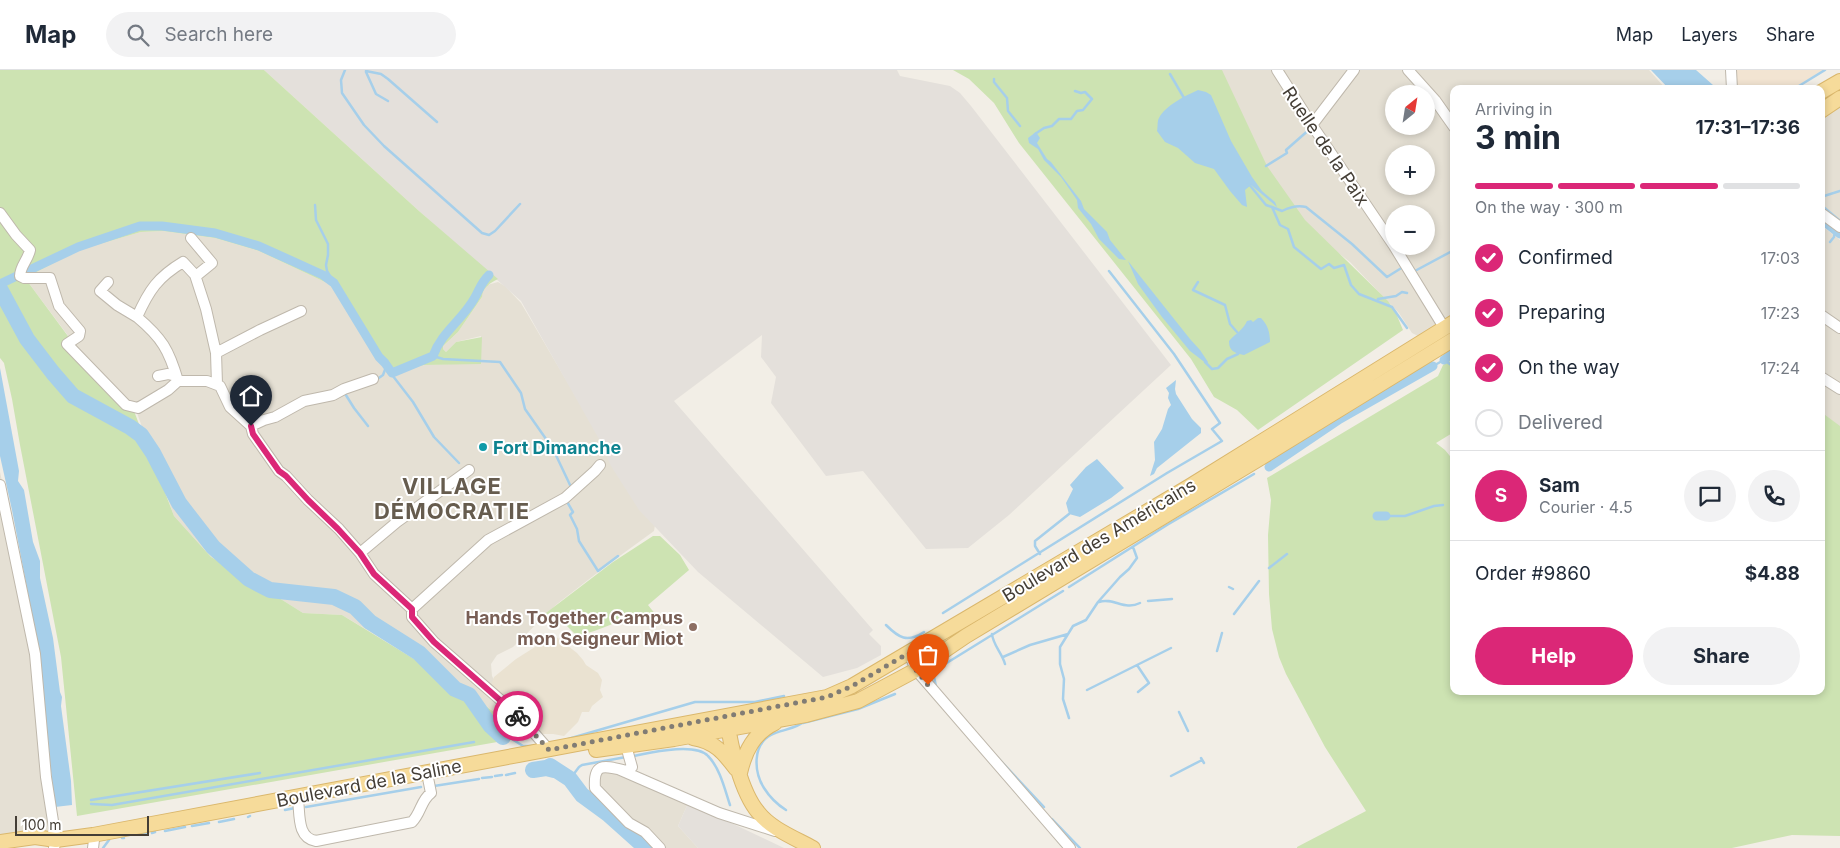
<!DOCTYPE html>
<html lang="en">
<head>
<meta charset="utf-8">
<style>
  :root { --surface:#fff; --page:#f2f2f3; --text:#1f2937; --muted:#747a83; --line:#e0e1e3; --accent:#db2777 }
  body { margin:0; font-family:Inter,sans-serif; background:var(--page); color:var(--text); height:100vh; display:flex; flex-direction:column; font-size:19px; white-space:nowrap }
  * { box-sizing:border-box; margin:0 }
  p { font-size:16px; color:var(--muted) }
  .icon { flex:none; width:28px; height:28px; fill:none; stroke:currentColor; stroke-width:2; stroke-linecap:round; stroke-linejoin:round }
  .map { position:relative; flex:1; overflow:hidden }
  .details { position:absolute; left:1450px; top:15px; width:375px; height:610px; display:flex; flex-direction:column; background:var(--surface); border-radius:10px; box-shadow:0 2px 8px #0003 }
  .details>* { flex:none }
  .needle { width:32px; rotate:30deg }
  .fabs { position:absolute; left:1385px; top:15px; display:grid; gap:10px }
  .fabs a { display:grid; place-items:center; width:50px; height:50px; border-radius:50%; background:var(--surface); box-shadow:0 2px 8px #0003; font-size:25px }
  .scale { position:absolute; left:15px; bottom:12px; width:134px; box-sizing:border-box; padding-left:5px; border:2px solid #443e36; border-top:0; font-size:14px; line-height:18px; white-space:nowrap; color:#443e36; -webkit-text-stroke:4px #fff; paint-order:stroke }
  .pin { position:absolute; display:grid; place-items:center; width:42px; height:42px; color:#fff; margin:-51px -21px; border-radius:50% 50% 50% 0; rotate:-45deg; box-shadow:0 0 5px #0007 }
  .pin .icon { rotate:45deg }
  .courier { position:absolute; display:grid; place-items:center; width:50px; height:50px; margin:-25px; border:4px solid #db2777; border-radius:50%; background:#fff; color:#222; box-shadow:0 1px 6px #0007 }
  .overview em { font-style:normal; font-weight:700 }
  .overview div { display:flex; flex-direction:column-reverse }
  .overview { display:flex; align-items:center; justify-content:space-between; height:85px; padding:0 25px }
  h1 { font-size:32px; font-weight:700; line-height:38px }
  .bar { display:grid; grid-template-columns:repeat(4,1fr); gap:8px 5px; align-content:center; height:60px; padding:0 25px }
  .bar i { height:6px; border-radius:4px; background:var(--line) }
  .bar .current { background:var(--accent) }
  .bar p { grid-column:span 4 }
  .line { display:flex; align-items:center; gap:12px; padding:0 25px; border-top:1px solid var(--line) }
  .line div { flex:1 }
  .round { display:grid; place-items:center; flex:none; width:52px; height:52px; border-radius:26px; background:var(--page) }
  ol { padding:0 25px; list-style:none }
  li { display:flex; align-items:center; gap:15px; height:55px }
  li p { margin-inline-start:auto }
  li .icon { padding:5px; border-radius:50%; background:var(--accent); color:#fff; stroke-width:4 }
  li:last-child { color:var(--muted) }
  li i { width:28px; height:28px; border:2px solid var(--line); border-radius:50% }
  .action { display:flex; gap:10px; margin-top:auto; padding:10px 25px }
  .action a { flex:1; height:58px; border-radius:30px; background:var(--accent); color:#fff; font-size:20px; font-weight:700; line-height:58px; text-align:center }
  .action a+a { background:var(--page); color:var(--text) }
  header { display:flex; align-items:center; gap:30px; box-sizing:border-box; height:70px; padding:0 25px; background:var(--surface); border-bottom:1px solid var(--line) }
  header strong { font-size:24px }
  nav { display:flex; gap:28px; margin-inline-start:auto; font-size:18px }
  .search { width:350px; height:45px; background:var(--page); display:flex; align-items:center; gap:12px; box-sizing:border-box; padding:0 18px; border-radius:28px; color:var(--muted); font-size:19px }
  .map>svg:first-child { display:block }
</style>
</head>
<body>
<header>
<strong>Map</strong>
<div class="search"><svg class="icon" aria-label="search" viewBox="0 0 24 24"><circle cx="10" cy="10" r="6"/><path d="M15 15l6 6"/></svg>Search here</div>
<nav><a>Map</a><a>Layers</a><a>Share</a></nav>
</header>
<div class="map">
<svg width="1840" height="778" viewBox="0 0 1840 778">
  <rect width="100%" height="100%" fill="#f2eee6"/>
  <path fill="#e5e0d4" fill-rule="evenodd" d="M 1219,0 L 1649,0 L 1666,19 L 1454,19 L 1454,244 L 1422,268 L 1412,263 L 1399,243 L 1350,192 L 1304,156 L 1261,97 ZM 1394,24 L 1426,24 L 1426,56 L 1394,56 ZM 1394,84 L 1426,84 L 1426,116 L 1394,116 ZM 1394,144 L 1426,144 L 1426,176 L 1394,176 Z
    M 1840,36 L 1840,153 L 1821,138 L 1821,49 Z
    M 1821,155 L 1840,170 L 1840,365 L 1821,353 Z
    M 163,161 L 215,168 L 259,181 L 327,213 L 334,219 L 378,289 L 388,300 L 401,301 L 424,295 L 481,293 L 481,266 L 456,272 L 446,282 L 443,279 L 443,276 L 458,262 L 482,227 L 482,223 L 487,215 L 498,212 L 505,216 L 521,233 L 606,378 L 655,455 L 654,461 L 610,493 L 557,534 L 513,577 L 497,585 L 491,594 L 492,606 L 516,652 L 494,642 L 456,613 L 342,545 L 303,543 L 249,509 L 211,487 L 174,446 L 137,343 L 75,275 L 25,208 L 79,180 L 141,162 Z
    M 0,402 L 15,471 L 56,759 L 0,768 Z
    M 607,699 L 689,731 L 678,756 L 698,778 L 660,778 L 595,718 L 600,706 Z"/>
  <path fill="#f2e4d2" d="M 1736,0 L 1823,0 L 1792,19 L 1737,19 Z"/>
  <path fill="#e4e0db" d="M 264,0 L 897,0 L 900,6 L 950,16 L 960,23 L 971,36 L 1171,295 L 1009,445 L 968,478 L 926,479 L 863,401 L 826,406 L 771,333 L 776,307 L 761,287 L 762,265 L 674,331 L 873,560 L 869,564 L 881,576 L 881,585 L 857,598 L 823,607 L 698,502 L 639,440 L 611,396 L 603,379 L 604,378 L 521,231 L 419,141 Z
    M 689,731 L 708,742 L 784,778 L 698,778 L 678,756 Z"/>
  <path fill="#eae2d1" d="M 554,565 L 577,583 L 583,590 L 586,595 L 598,603 L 602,610 L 600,620 L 603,627 L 592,636 L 589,642 L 582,642 L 578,652 L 564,666 L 553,664 L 540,664 L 490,618 L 494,607 L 516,589 Z"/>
  <path fill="#cde3b2" d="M 0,0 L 264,0 L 419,141 L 498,209 C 490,213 482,218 482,227 L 458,262 L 443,276 L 443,279 L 446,282 L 456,272 L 482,267 L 481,294 L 424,295 L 401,301 L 388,300 L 378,289 L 334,219 L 327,213 L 259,181 L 215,168 L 163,161 L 141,162 L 79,180 L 25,208 L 76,277 L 134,341 L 174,446 L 211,487 L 249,509 L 303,543 L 342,545 L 455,614 L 494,642 L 516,652 L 524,657 L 532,666 L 77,746 L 61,587 L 20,375 L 12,329 L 4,293 L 0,288 Z
    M 953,0 L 1222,0 L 1267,96 L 1305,150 L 1388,231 L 1395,241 L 1403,260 L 1258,360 L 1237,340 L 1214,327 L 1191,289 L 1019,73 L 994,33 L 969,9 Z
    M 1454,289 L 1454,362 L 1436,373 L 1445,380 L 1454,391 L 1454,621 L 1821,621 L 1821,342 L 1840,356 L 1840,766 L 1792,765 L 1732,778 L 1297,778 L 1297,777 L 1366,741 L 1325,677 L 1286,604 L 1279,587 L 1272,559 L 1269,524 L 1268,465 L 1271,430 L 1267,408 L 1438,306 L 1443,295 Z
    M 653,466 L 660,466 L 680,485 L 689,500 L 648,535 L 664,555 C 654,553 646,545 635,544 C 625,543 619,551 610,555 C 600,559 589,563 577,566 L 565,554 L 558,555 L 544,549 L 542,546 L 613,492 Z"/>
  <path fill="#a6cfea" d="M 1651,0 L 1696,0 L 1713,15 L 1713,19 L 1669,19 Z
    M 1198,20 L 1206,22 L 1211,25 L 1231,71 L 1252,107 L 1262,121 L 1275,132 L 1277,137 L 1251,115 L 1245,120 L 1247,137 L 1242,135 L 1230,121 L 1214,99 L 1195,93 L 1178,78 L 1165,72 L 1157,61 C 1158,57 1157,51 1159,48 C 1166,35 1185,26 1198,20 Z
    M 1036,62 L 1040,68 L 1037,73 L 1047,89 L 1051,92 L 1081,131 L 1084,139 L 1107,162 L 1110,170 L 1126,190 L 1119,189 L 1099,169 L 1091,154 L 1078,138 L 1077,130 L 1061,107 L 1044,90 L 1038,79 L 1029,73 L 1028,68 Z
    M 1128,191 L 1190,269 L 1200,280 L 1208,292 L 1207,294 L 1190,281 L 1162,247 L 1138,214 Z
    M 1258,248 L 1261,248 C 1268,255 1270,263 1270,272 L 1244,285 C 1234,283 1229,281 1229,271 C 1235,264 1244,259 1247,251 L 1251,250 L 1253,252 Z
    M 0,298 L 19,401 L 18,411 L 24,420 L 33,472 L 40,491 L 40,508 L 53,568 L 60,622 L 62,627 L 61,636 L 71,711 L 72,735 L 55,737 L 36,565 L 12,440 L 0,386 Z
    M 1176,310 L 1175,319 L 1176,324 L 1192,349 L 1201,358 L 1201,363 L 1157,398 L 1154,404 L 1150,406 L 1155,390 L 1154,372 L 1162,359 L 1168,339 L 1171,335 L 1168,328 L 1169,323 L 1166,318 Z
    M 1097,389 L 1124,418 L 1111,428 L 1080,447 L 1069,444 L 1066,433 L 1073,419 L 1070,415 L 1086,397 Z"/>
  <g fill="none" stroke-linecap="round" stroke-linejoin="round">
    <path stroke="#a6cfea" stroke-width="2.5" d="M 345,0 L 341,10 L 342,23 L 364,55 L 384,76 L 482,163 L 489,165 L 495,161 L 520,134
      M 366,1 L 381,4 L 388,9 L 437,52
      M 366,2 L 376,24 L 388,31
      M 1170,4 L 1184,28
      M 994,9 L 994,12 L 1007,28 L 1008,41 L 1020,56
      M 1794,19 L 1825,0
      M 1035,64 L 1044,58 L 1052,56 L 1059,49 L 1071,49 L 1077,41 L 1083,40 L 1092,29 L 1085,22 L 1081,23 L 1075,21
      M 1266,96 L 1287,83 L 1286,80 L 1311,58
      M 1248,113 L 1266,135 L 1272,137 L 1280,155 L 1288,159 L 1294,177 L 1321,199 L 1329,194 L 1334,198 L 1344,195 L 1351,215 L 1359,224 L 1392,237 L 1407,258
      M 1821,127 L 1840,121
      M 315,135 L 316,150 L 328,174 L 328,185 L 326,195 L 327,201 L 334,213
      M 1821,135 L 1839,150
      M 1272,137 L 1282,141 C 1290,137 1298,135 1306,137 L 1352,174 L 1387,207 L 1403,197
      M 1830,172 L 1834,167 L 1835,160
      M 1413,202 L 1454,180
      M 1198,212 L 1193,220 L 1225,235 L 1230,254 L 1237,262
      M 1378,229 L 1396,226 L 1402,222 L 1407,223
      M 433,286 L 443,289 L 500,292 L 521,323 L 525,339 L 553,379 L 571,417 L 570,419
      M 1205,292 L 1212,299 L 1218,298 L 1227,289 L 1238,284
      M 1431,294 L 1433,296 L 1444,290 L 1454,297
      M 376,310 L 383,305 L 386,297 L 413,332 L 434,367 L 459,393
      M 344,322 L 354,338 L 368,356
      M 566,430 L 573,442 L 570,445 L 577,459 L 579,471 L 598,501 L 618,486
      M 1386,446 L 1405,446 L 1434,436 L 1443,435
      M 1040,484 L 1035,476 L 1035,471 L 1069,444
      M 1269,498 L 1287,484
      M 1069,517 L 1167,455 L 1254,404
      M 1229,517 L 1233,519
      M 1148,531 L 1172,529
      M 1099,532 C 1114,527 1124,541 1140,533
      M 943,543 L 1167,403 L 1222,371 L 1212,359 L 1220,353 L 1174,284 L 1109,201
      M 1234,544 L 1259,511
      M 886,555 C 899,568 907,573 924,562
      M 992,564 C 993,575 1002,583 1005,594
      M 1217,581 L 1222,563
      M 1003,587 L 1030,575 L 1068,564
      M 1137,595 L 1149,613 L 1138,622
      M 936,616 L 934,607 L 937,599 L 1063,521
      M 1087,620 L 1171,578
      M 1179,642 L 1188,661
      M 1069,648 L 1063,629 L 1064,609 L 1060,594 L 1060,577 L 1073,556 L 1086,550 L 1098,532 L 1120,507 L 1129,499 L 1137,488 L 1133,477
      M 803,653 L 858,639 L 895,624
      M 490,655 L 523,676 L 533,676
      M 568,669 L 695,632 L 755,632 L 784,626
      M 633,686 C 649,683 695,672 708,686 C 720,698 725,720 730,735
      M 997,687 L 1044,737
      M 1201,688 L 1204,693
      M 506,705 L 515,703
      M 495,706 L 502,705
      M 1171,706 L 1202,690
      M 482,708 L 492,707
      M 570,709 L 579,697 L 582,695 L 626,687
      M 434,716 L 479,709
      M 91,730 L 260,703
      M 91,734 L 112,735 L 474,672
      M 306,737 L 421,717
      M 285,740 L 295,738
      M 786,740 C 778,735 769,726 764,718 C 754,702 752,675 771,665 C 780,660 796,659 803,652
      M 248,747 L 250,746
      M 1052,749 L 1080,778
      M 219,752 L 234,749
      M 192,756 L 209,753
      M 165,761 L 185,757
      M 152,763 L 155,762
      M 142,764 L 146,764
      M 122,768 L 124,768
      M 103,778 L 109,770"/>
    <path stroke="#a6cfea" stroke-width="9" d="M 1821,149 L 1840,164
      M 0,214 L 78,177 L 140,156 L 162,156 L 215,163 L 259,176 L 323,205 L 334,213 L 379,287 L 385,293 L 392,303 L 433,286 C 441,263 462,250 474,229 C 480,219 480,214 489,205
      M 1444,290 L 1454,282
      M 1269,397 L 1340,349 L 1433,296
      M 1377,446 L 1386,446"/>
    <path stroke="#a6cfea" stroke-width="16" d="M 0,219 L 27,269 L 53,303 L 73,326 L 130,357 L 141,365 L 153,383 L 179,433 L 213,477 L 249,509 L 270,520 L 334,527 L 355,537 L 370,552 L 419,583 L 455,619 L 469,625 L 490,655 L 503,667
      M 550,696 L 570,709 L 582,725 L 608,744 L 646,778
      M 533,700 L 546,698 L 554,700"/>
    <g stroke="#bfb8ac" stroke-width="12">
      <path id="minor" d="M 1277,0 L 1312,55 L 1394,176
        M 1408,0 L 1435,30 L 1454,57
        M 1731,0 L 1732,19
        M 1312,55 L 1354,0
        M 0,143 L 16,165 L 30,180 C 28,190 20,196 20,206 L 24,208 L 50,208 L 59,236 L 80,261 L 79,266 L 67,274 L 126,335 L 138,338 L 168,320 L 178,311 L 207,311 L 220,316 L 230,337 L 251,356
        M 1821,143 L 1840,157
        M 191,168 L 212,193 L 196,206 L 195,205 L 206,239 L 216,283 L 217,314
        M 1394,176 L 1445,259
        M 108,212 L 100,221 L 117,235 L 137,247
        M 1821,245 L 1840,258
        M 216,283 L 260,260 L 301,241
        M 158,306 L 168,304 L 176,306
        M 1821,307 L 1840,319
        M 178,311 C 169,280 162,268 137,247 C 149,220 158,207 183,192 L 196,206
        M 251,356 L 253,364 L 279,401 L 286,406 L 308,430 L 339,459 L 360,483 L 374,504 L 412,539 L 412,547 L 434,572 L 520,647 L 549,680
        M 251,356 L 264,350 L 275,347 L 304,331 L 333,325 L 344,319 L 373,309
        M 0,415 L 35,584 L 46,707 L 56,770 L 54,778
        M 360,483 L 397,452 L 469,400
        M 412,539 L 488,470 L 565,428 L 595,401 L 600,395
        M 909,583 L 916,600 L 1070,778
        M 626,676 L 632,697 L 627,701 C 605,696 593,691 595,718 L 629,753 L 645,762 L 660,778
        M 618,699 L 719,743 L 775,761
        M 298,729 C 300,745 297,768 316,771 L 412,752 C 421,743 421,730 431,723 L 428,708
        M 93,778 L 94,770"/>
    </g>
    <g stroke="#dab76c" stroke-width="16">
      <path id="major" d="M 1821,22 L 1840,11
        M 1821,41 L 1840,28
        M 727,651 C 731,677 741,722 758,742 C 771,759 795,768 813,778
        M 693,668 C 714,671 724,683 736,699
        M 596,680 L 674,669 L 806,645 L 858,631 L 916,600 L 966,566 L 1259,389 L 1454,269
        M 740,703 C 745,681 754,663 775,653
        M 0,772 L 35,767 L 56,770 L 93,765 L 827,627 L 852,616 L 1190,416 L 1454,252"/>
    </g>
    <use href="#minor" stroke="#fff" stroke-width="10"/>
    <use href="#major" stroke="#f6db9a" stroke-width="14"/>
  </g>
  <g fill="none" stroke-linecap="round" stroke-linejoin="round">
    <path stroke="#817c74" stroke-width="5" stroke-dasharray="0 9" d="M 518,646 L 549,680 L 827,627 L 852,616 L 909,583 L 916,600 L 928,615"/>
    <path stroke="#db2777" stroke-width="6" d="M 251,356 L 253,364 L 279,401 L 286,406 L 308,430 L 338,459 L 360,483 L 374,504 L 412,539 L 412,547 L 434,572 L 518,646"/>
  </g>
  <circle fill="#0f9aa8" stroke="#fff" stroke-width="2" cx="483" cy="377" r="5"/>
  <circle fill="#8d6e63" stroke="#fff" stroke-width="2" cx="693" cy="557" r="5"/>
  <g text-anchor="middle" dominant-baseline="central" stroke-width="4" stroke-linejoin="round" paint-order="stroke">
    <g font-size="18" fill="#443e36" stroke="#fff">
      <text transform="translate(1326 76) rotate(56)">Ruelle de la Paix</text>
      <text transform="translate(1099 470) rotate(-31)">Boulevard des Américains</text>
      <text transform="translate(369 713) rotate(-11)">Boulevard de la Saline</text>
    </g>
    <g font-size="18" font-weight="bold" fill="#0d838f" stroke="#fff" text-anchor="start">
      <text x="493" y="377">Fort Dimanche</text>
    </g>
    <g font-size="18" font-weight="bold" fill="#785e54" stroke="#fff" text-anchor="end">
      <text x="683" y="547">Hands Together Campus<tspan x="683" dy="21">mon Seigneur Miot</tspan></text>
    </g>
    <g font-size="22" font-weight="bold" letter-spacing="1" fill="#665c4e" stroke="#fff">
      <text x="452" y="416">VILLAGE<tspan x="452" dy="25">DÉMOCRATIE</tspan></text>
    </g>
  </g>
</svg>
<div class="fabs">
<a><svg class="needle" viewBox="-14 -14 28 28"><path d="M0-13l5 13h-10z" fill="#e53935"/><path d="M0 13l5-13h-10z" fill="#747a83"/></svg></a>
<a>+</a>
<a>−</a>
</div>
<div class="scale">100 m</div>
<div class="pin" style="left:928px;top:615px;background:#ea580c"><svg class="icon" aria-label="bag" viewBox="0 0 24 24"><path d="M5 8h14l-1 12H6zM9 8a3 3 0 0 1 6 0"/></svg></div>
<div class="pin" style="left:251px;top:356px;background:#1f2937"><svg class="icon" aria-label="home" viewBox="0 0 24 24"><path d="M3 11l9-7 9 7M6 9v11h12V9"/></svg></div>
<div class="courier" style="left:518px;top:646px"><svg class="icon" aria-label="bike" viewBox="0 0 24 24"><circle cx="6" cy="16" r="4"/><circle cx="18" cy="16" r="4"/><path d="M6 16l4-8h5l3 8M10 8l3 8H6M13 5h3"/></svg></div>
<section class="details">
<div class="overview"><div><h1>3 min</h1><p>Arriving in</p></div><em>17:31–17:36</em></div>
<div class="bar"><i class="current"></i><i class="current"></i><i class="current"></i><i></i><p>On the way · 300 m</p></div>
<ol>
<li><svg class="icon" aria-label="check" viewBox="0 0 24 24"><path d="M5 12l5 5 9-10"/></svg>Confirmed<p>17:03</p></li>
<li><svg class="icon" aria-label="check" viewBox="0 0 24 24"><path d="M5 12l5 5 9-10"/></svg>Preparing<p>17:23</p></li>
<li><svg class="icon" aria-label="check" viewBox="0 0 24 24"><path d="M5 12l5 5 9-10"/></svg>On the way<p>17:24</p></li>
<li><i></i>Delivered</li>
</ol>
<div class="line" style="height:90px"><b class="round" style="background:var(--accent);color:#fff">S</b><div><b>Sam</b><p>Courier · 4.5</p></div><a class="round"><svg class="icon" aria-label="chat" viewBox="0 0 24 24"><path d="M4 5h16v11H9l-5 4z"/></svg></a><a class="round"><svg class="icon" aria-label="phone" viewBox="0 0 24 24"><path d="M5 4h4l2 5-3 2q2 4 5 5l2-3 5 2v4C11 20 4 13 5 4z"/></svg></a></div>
<div class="line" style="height:65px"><div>Order #9860</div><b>$4.88</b></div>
<div class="action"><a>Help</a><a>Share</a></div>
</section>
</div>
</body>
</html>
